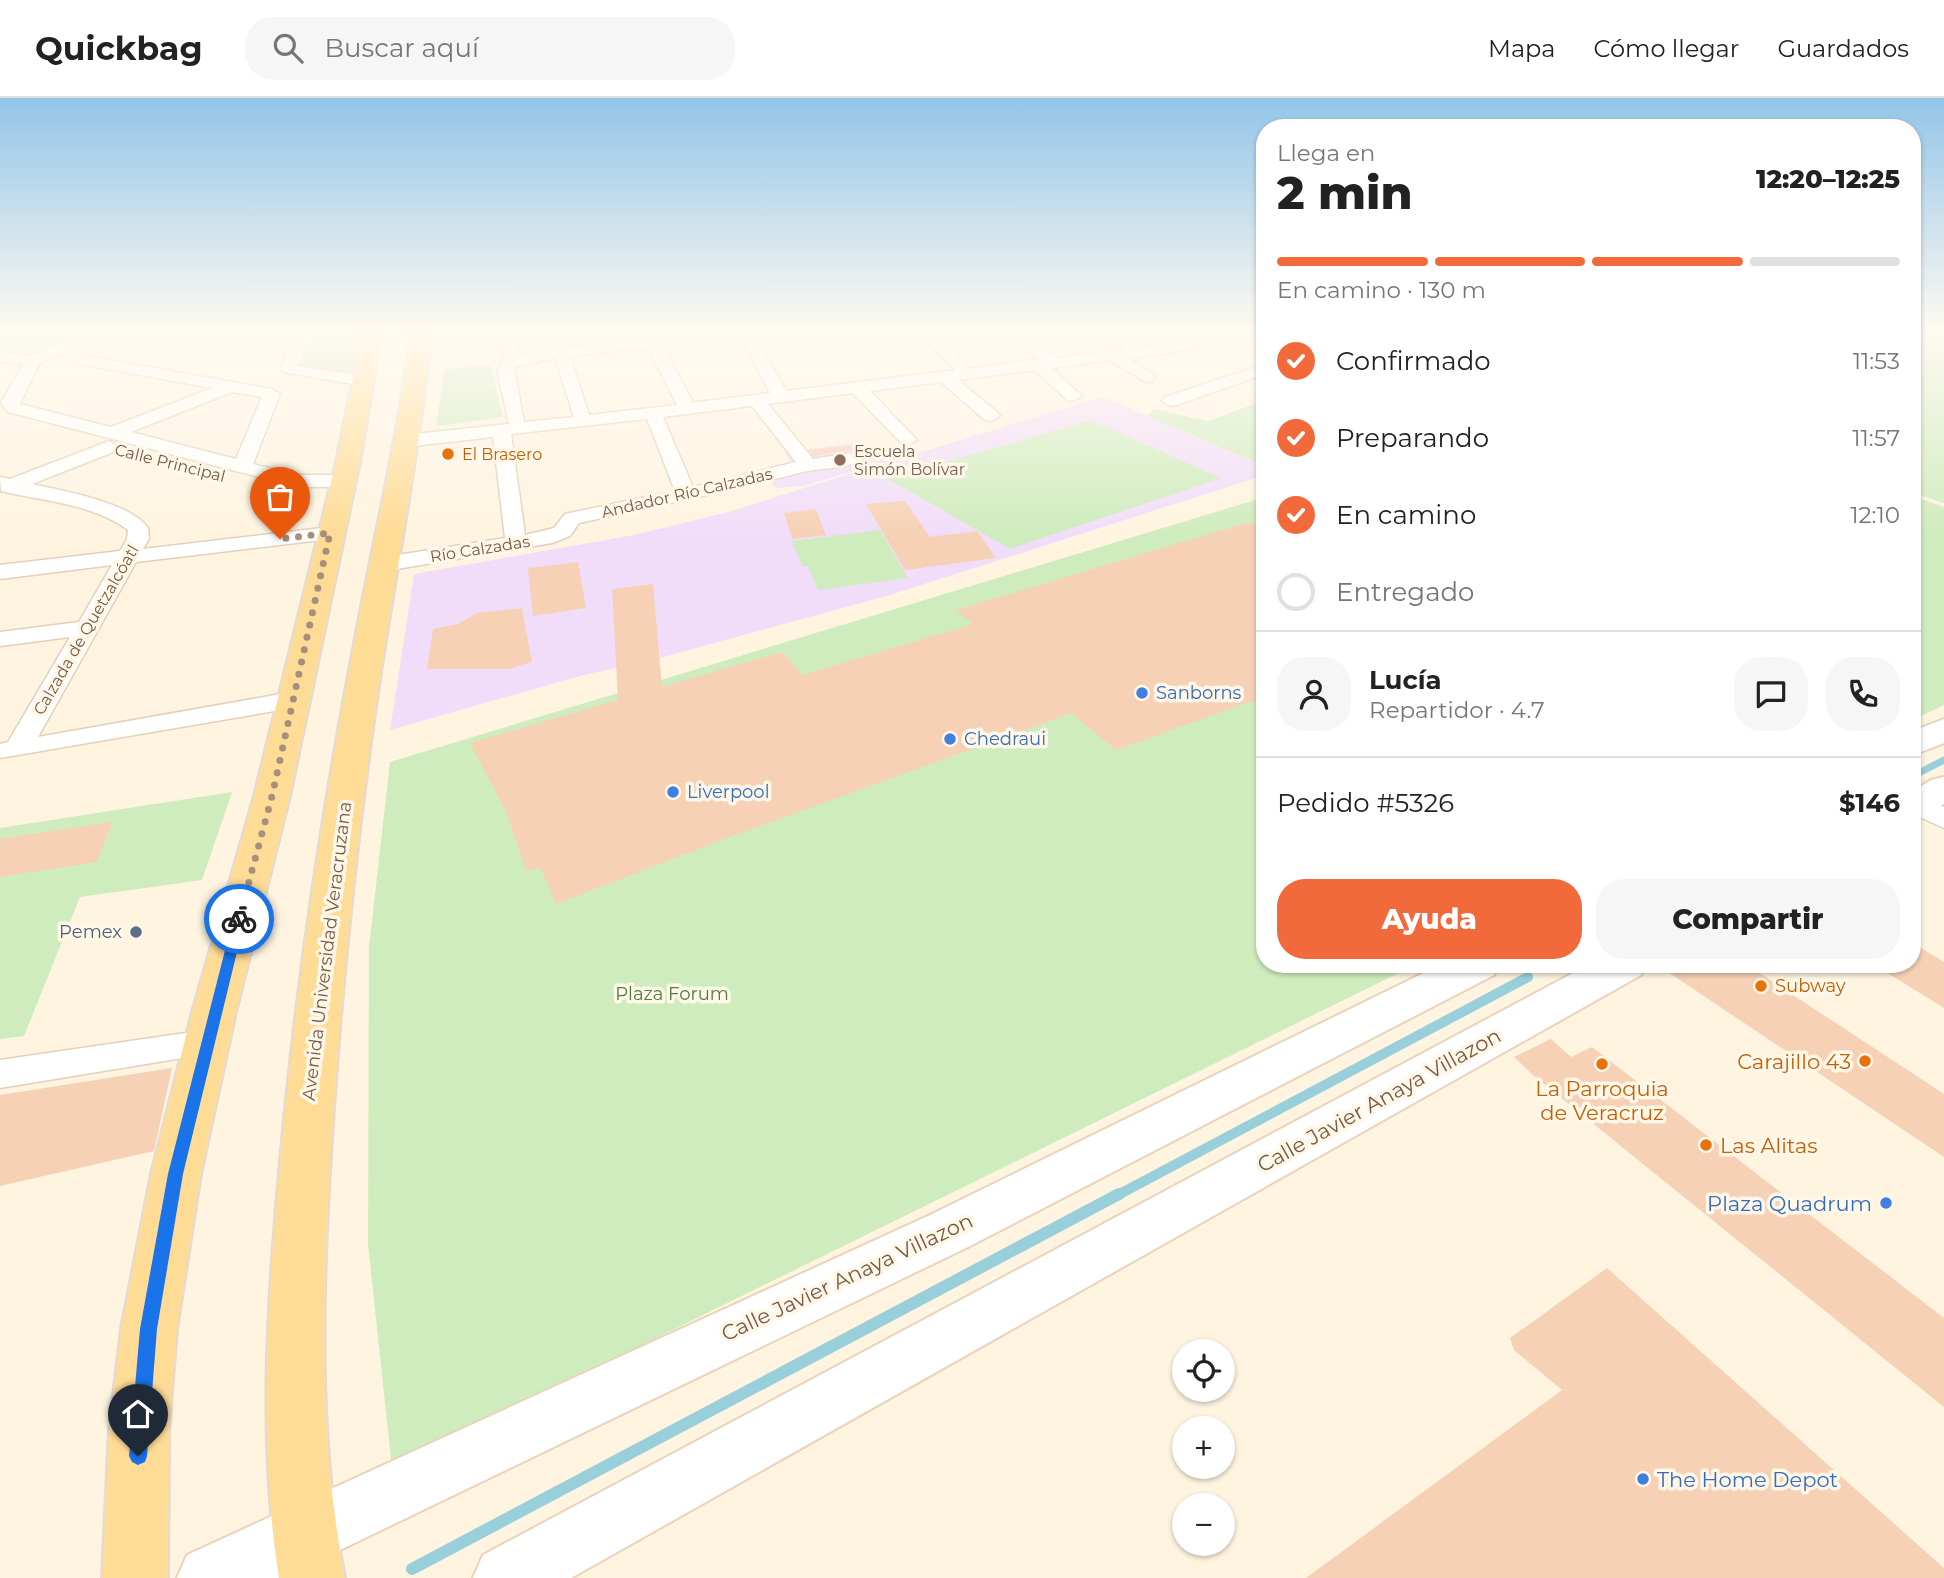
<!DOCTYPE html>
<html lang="es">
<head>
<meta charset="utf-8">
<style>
  :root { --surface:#fff; --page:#f6f6f6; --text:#222; --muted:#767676; --line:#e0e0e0; --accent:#f26a3b }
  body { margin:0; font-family:Montserrat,sans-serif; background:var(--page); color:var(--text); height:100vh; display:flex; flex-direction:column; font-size:26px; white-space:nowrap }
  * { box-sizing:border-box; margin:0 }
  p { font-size:23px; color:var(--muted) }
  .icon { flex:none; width:38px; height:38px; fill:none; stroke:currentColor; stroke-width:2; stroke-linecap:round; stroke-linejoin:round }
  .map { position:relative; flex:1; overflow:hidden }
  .panel { position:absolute; left:1256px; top:21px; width:665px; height:854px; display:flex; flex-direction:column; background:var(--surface); border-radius:28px; box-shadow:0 2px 5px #0004 }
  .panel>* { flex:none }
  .buttons { position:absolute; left:1172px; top:1241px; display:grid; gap:14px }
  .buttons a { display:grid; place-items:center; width:63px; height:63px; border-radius:50%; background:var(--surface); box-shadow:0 2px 5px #0004; font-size:35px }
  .pin { position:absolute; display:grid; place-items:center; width:60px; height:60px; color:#fff; margin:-72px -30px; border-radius:50% 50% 50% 0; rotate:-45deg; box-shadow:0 0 7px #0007 }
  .pin .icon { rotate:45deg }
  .courier { position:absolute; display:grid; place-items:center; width:70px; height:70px; margin:-35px; border:5px solid #1a73e8; border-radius:50%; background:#fff; color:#222; box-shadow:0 2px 9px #0007 }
  .head em { font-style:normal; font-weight:800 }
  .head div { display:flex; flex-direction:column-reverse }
  .head { display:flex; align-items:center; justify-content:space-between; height:119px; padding:0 21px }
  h1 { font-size:46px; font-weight:800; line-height:52px }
  .bar { display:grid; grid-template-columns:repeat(4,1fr); gap:10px 7px; align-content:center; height:84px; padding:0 21px }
  .bar i { height:9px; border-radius:5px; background:var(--line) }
  .bar .on { background:var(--accent) }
  .bar p { grid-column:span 4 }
  .line { display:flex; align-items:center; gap:18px; padding:0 21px; border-top:2px solid var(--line) }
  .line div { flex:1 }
  .round { display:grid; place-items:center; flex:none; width:74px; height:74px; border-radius:28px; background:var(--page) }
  ol { padding:0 21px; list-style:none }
  li { display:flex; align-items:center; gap:21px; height:77px }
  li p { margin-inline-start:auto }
  li .icon { padding:7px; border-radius:50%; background:var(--accent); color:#fff; stroke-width:4 }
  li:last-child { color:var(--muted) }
  li i { width:38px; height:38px; border:4px solid var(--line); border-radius:50% }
  .button { display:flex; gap:14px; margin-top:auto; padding:14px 21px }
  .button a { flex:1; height:80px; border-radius:28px; background:var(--accent); color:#fff; font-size:28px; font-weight:800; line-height:80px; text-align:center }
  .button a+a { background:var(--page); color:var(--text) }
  header { display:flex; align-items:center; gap:42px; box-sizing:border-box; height:98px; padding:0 35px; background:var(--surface); border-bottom:2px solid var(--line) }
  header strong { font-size:33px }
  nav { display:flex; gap:38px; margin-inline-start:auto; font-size:24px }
  .search { width:490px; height:63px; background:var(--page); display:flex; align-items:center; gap:18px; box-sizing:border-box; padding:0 24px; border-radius:28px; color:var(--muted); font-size:26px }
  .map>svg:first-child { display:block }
</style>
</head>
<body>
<header>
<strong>Quickbag</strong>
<div class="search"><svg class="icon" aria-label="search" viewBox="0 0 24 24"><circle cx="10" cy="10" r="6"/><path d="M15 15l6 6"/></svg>Buscar aquí</div>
<nav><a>Mapa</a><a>Cómo llegar</a><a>Guardados</a></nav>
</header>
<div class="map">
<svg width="1944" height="1480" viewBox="0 0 1944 1480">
  <rect width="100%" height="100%" fill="#fef4e0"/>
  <path fill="#f1ddfa" d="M 1102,299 L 1265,368 L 1265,377 L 890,497 L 664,559 L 576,579 L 390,632 L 414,476 L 634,437 L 732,413 L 893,362 L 803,388 L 777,390 L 759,376 L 792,367 L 785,355 L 853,345 L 856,353 L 904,346 L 914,356 Z"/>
  <path fill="#cfecbe" d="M 0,231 L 99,231 L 37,257 L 0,256 Z
    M 309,231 L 366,231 L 352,277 L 294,270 Z
    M 1913,231 L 1944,231 L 1944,405 L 1913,395 Z
    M 490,267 L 503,319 L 436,328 L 445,271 Z
    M 1265,302 L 1265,368 L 1147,318 L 1154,311 L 1208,323 Z
    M 1091,322 L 1221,380 L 1010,451 L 888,381 Z
    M 1913,398 L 1944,409 L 1944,607 L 1913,622 Z
    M 1265,399 L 1265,866 L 1417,866 L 392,1370 L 368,1146 L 369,849 L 390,664 Z
    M 880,432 L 908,480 L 818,492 L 808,468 L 802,468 L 792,443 Z
    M 232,694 L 202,782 L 80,799 L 24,938 L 0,941 L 0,730 Z"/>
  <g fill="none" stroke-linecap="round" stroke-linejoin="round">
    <path stroke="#99cfdb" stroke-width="7" d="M 1913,678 L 1944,662"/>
    <path stroke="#99cfdb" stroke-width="10" d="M 1116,1098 L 1528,879"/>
    <path stroke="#99cfdb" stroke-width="12" d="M 412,1471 L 1119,1096"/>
  </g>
  <path fill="#f6d1b6" d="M 850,347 L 857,357 L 850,352 L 814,358 L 809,352 Z
    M 905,403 L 930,439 L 977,433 L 996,460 L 905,472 L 866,406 Z
    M 816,411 L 826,437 L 792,441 L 784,415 Z
    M 1249,424 L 1265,432 L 1265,612 L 1252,603 L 1116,652 L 1071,615 L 727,740 L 556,806 L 540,769 L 526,773 L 506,714 L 470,645 L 618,602 L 612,491 L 653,486 L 662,589 L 781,554 L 803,577 L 973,526 L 956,512 Z
    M 578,464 L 586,510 L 533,518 L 528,470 Z
    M 522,510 L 532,564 L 509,571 L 427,571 L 433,531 L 458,526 L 477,515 Z
    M 112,724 L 97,764 L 0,779 L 0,741 Z
    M 1913,845 L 1944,864 L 1944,910 L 1873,866 L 1913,866 Z
    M 1656,866 L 1746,866 L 1944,996 L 1944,1059 Z
    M 1551,941 L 1571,959 L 1592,949 L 1944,1220 L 1944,1309 L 1534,978 L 1514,959 Z
    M 172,970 L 154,1053 L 0,1088 L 0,997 Z
    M 1607,1170 L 1944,1470 L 1944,1480 L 1306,1480 L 1562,1292 L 1514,1252 L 1510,1240 Z"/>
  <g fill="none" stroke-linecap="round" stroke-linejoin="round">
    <g stroke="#e3d0bc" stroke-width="3">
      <path id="street" d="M 95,231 L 116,231 L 39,266 L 20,306 L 111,329 L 212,290 L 80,266 L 78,263 L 86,258 L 272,291 L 280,296 L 253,366 L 298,377 L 344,377 L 354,383 L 344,389 L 298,389 L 8,314 L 1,305 L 23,266 L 0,264 L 0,254 L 31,258 ZM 232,294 L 262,299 L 236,361 L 131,334 Z
        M 296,231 L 311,231 L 298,268 L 370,279 L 372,283 L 370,287 L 364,288 L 283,274 L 281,271 Z
        M 500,231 L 514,231 L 519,257 L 552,251 L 546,231 L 560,231 L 567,249 L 644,241 L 639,231 L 715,231 L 708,236 L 659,241 L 692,303 L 690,305 L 770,295 L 738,231 L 752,231 L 786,293 L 955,272 L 914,231 L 930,231 L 967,266 L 968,271 L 1039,261 L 1004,231 L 1020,231 L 1056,260 L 1127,251 L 1101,231 L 1118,231 L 1145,249 C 1179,244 1210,230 1245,231 L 1242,234 L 1171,255 L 1128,260 L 1152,275 L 1154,279 L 1152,283 L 1146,284 L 1110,262 L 1052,270 L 1082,298 L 1073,303 L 1067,302 L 1035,272 L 958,282 L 997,314 L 1000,318 L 991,323 L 985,322 L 941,284 L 870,293 L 917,342 L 908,347 L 902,346 L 853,295 L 768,306 L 813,361 L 850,355 L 859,361 C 852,371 817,370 803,374 C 728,393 654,409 579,425 L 570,438 L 552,445 L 385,473 L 377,471 L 374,466 L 377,461 L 385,459 L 505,440 L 493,339 L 405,349 L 396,343 L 405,337 L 509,326 L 497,272 L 504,261 ZM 648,250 L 677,307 L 589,317 L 570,258 ZM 555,260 L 574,319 L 524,324 L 514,269 ZM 752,308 L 796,364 L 693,389 L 663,319 ZM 647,321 L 675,393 L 565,416 L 554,430 L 525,437 L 511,336 Z
        M 1265,266 L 1265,276 L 1177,307 L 1171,308 L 1162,303 L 1165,299 Z
        M 109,343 L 118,349 L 116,353 L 32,386 C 63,393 130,404 148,430 L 149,441 L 143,451 L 330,429 L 337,431 L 340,435 L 337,439 L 330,441 L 136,464 L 38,639 L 292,594 L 301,597 L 305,602 L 301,607 L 292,610 L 0,660 L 0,646 L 8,644 L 70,539 L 0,548 L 0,534 L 79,524 L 112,467 L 0,481 L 0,467 L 120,453 L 127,441 L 128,432 C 91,405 42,403 1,393 L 0,379 L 10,381 Z
        M 1917,698 L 1944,709 L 1944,730 L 1913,716 L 1913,699 Z
        M 206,932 L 219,936 L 224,945 L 219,954 L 0,990 L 0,962 Z"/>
    </g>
    <g stroke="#ead3bb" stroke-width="4">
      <path id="secondary" d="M 1944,621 L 1944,645 L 1913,657 L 1913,633 Z
        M 1944,679 L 1944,706 L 1926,717 L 1913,720 L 1913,693 L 1931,682 Z
        M 1442,866 L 1500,866 L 1494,877 L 968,1149 L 282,1480 L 177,1480 L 187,1457 L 930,1117 Z
        M 1590,866 L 1647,866 L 1641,877 L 571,1480 L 473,1480 L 483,1457 Z"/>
    </g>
    <g stroke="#e1dad6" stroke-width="4">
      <path id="primary" d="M 363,231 L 383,231 L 360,364 L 290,698 L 236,914 L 201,1076 L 177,1231 L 169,1331 L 168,1480 L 102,1480 L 109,1331 L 121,1231 L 151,1076 L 192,914 L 254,698 L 336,364 Z
        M 411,231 L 431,231 L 428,268 C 415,380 393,490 377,601 C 354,763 338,926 329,1089 C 322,1218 320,1353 345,1480 L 279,1480 C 258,1348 267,1208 279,1075 C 295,892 322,710 357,530 C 376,430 399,332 411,231 Z"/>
    </g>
    <use href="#street" fill="#fff" fill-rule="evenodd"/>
    <use href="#secondary" fill="#fff" fill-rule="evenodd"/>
    <use href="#primary" fill="#ffdc96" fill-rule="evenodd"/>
  </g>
  <linearGradient id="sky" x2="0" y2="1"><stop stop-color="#93c5e8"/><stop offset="0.53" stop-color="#fffaf1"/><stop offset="1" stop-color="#fffaf1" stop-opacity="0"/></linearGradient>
  <rect width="1944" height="438" fill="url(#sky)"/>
  <path fill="#1a73e8" d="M 239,817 L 245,821 L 183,1076 L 157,1231 L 147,1358 L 145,1364 L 138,1367 L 132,1364 L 129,1358 L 140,1231 L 168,1076 L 233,821 Z"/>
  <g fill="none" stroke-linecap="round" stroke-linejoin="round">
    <path stroke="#a68f7c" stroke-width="7" stroke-dasharray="0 12.6" d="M 239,821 L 272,698 L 330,435 L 280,441"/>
  </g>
  <g fill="#e8710a" stroke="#fff7e8" stroke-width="2.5">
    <circle cx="448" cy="356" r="7"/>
    <circle cx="1761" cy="888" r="7"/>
    <circle cx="1865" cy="963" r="7"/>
    <circle cx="1602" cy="966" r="7"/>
    <circle cx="1706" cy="1047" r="7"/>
  </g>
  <circle fill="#8d6e63" stroke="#fff7e8" stroke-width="2.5" cx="840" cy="362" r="7"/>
  <g fill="#3f7fe0" stroke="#fff7e8" stroke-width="2.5">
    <circle cx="1142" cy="595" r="7"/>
    <circle cx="950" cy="641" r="7"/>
    <circle cx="673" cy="694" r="7"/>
    <circle cx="1886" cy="1105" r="7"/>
    <circle cx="1643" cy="1381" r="7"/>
  </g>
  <circle fill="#5c6f8a" stroke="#fff7e8" stroke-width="2.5" cx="136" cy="834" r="7"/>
  <g text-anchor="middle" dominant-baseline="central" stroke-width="7" stroke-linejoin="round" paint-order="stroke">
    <g font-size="16" fill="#785e54" stroke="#fff7e8" text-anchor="start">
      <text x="854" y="353">Escuela<tspan x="854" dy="18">Simón Bolívar</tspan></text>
    </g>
    <g font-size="16" fill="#c56008" stroke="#fff7e8" text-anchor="start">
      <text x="462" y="356">El Brasero</text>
    </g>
    <g font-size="16" fill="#775946" stroke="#fff7e8">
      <text transform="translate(170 365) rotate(14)">Calle Principal</text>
      <text transform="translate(687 395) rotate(-13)">Andador Río Calzadas</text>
      <text transform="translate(480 451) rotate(-9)">Río Calzadas</text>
      <text transform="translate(86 532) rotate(-60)">Calzada de Quetzalcóatl</text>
    </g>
    <g font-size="18" fill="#366cbe" stroke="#fff7e8" text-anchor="start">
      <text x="1156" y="595">Sanborns</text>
      <text x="964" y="641">Chedraui</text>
      <text x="687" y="694">Liverpool</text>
    </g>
    <g font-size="18" fill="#4e5e75" stroke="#fff7e8" text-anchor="end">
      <text x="122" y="834">Pemex</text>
    </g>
    <g font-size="18" fill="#775946" stroke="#fff7e8">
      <text transform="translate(327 853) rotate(-83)">Avenida Universidad Veracruzana</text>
    </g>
    <g font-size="18" fill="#c56008" stroke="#fff7e8" text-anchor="start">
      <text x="1775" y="888">Subway</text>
    </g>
    <g font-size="18" fill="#4d7e3c" stroke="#fff7e8">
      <text x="672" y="896">Plaza Forum</text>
    </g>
    <g font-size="21" fill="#c56008" stroke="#fff7e8" text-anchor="end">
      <text x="1851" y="963">Carajillo 43</text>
      <text x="1602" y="990" text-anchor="middle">La Parroquia<tspan x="1602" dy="24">de Veracruz</tspan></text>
      <text x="1720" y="1047" text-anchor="start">Las Alitas</text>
    </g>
    <g font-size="21" fill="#775946" stroke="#fff7e8">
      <text transform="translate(1379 1002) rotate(-29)">Calle Javier Anaya Villazon</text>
      <text transform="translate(847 1179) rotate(-25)">Calle Javier Anaya Villazon</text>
    </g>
    <g font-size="21" fill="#366cbe" stroke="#fff7e8" text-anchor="end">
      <text x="1872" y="1105">Plaza Quadrum</text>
      <text x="1657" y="1381" text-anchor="start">The Home Depot</text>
    </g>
  </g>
</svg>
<div class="buttons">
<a><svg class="icon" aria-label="locate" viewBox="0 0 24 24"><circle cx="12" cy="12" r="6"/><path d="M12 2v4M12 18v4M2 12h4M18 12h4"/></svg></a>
<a>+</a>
<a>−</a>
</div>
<div class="pin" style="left:280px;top:441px;background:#ea580c"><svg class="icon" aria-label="bag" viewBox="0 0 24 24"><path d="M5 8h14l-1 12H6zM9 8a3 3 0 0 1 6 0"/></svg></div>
<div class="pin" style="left:138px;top:1358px;background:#1f2937"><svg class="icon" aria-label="home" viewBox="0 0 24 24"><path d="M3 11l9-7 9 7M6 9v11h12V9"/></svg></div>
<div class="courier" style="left:239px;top:821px"><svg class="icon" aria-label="bike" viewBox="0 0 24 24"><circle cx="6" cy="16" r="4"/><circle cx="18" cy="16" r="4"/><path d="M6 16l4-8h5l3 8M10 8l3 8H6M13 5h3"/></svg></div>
<section class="panel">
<div class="head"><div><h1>2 min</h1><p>Llega en</p></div><em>12:20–12:25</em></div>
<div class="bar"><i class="on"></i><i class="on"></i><i class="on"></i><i></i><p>En camino · 130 m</p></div>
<ol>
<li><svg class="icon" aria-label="check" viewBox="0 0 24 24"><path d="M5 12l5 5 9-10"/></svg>Confirmado<p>11:53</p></li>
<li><svg class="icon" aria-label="check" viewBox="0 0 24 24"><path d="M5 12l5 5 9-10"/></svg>Preparando<p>11:57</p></li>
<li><svg class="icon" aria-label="check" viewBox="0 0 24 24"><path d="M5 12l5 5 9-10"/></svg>En camino<p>12:10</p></li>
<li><i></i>Entregado</li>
</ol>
<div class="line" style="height:126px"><a class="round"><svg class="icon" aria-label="person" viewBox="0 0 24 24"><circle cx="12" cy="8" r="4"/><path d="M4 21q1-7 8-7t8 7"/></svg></a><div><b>Lucía</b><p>Repartidor · 4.7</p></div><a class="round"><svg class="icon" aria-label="chat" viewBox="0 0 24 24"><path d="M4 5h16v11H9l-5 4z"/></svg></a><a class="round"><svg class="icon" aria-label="phone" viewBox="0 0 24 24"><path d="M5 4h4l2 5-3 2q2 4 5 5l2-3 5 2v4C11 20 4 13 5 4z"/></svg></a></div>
<div class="line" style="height:91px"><div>Pedido #5326</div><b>$146</b></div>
<div class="button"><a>Ayuda</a><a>Compartir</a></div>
</section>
</div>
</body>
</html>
